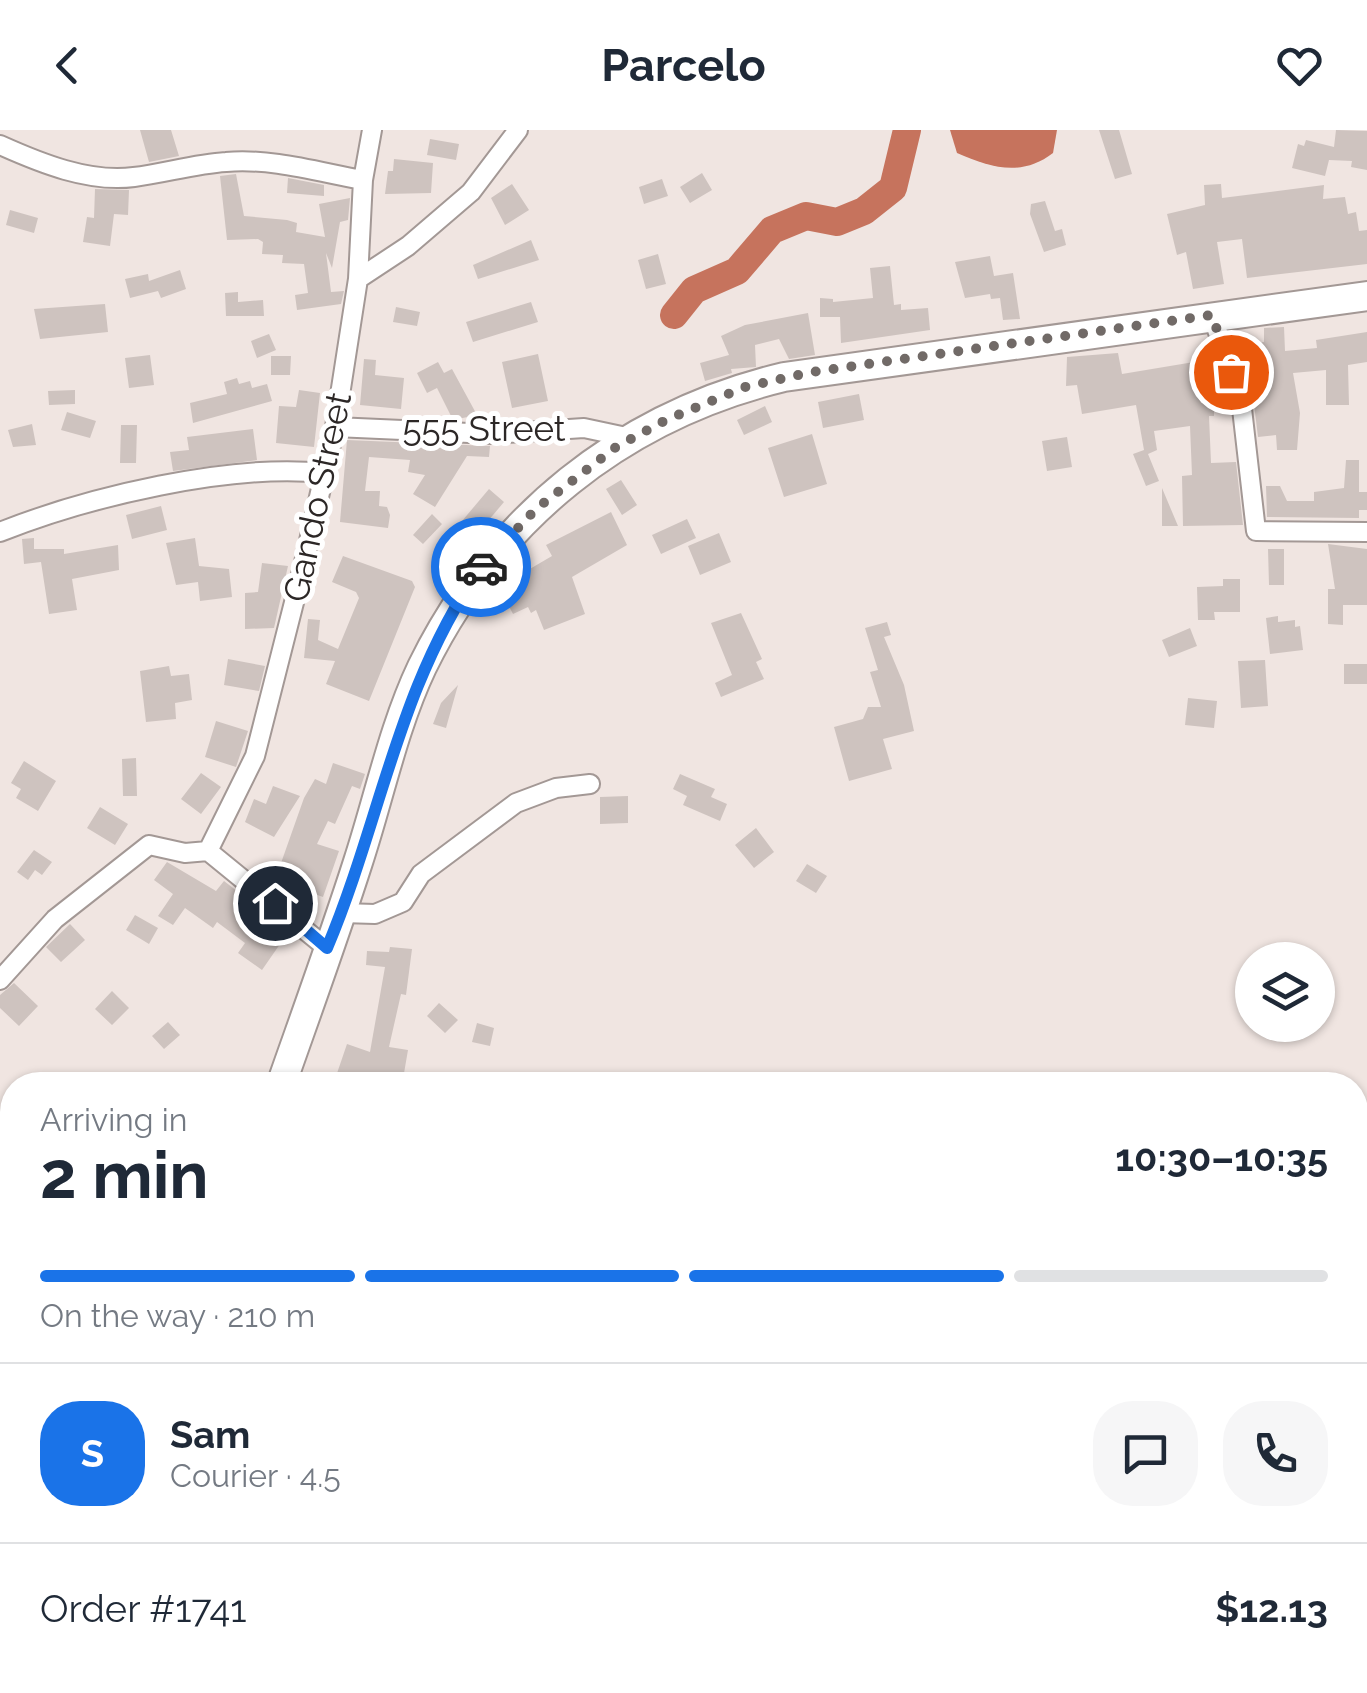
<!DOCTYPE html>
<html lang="en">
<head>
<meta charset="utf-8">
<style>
  :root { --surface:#fff; --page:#f6f6f7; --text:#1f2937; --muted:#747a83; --line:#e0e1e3; --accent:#1a73e8 }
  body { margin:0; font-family:Raleway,sans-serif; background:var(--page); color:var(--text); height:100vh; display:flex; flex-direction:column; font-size:38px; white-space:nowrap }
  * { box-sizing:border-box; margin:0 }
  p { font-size:32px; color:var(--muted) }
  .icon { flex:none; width:55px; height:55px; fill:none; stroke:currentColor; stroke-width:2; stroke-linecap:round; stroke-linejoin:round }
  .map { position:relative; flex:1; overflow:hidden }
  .side { position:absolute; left:0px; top:942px; width:1368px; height:622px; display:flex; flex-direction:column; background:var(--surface); border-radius:40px 40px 0 0; box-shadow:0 2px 8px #0004 }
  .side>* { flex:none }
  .controls { position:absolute; left:1235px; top:812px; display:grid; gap:20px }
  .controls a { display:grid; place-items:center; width:100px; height:100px; border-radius:50%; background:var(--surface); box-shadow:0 2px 8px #0004; font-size:50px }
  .pin { position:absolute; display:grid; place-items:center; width:85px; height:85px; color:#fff; margin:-42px; border:5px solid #fff; border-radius:50%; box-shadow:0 2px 10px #0007 }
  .courier { position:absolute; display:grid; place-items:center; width:100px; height:100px; margin:-50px; border:8px solid #1a73e8; border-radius:50%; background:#fff; color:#222; box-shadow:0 2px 12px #0007 }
  .head em { font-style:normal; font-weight:700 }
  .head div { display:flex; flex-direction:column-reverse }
  .head { display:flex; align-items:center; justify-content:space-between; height:170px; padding:0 40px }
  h1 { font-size:65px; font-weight:700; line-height:75px }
  .bar { display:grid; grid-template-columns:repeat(4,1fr); gap:15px 10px; align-content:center; height:120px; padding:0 40px }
  .bar i { height:12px; border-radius:8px; background:var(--line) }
  .bar .selected { background:var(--accent) }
  .bar p { grid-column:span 4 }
  .line { display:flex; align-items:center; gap:25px; padding:0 40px; border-top:2px solid var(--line) }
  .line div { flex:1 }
  .round { display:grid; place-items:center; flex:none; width:105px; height:105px; border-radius:40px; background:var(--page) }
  header { display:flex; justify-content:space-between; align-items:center; height:130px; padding:0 40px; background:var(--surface); font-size:45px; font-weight:700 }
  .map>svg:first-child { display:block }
</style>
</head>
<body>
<header><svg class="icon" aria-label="back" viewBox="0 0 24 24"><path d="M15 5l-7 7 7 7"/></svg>Parcelo<svg class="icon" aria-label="heart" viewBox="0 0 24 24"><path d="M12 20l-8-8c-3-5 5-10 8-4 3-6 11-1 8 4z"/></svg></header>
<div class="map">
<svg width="1367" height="1563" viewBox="0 0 1367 1563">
  <rect width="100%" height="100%" fill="#f0e5e1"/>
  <path fill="#c6735d" d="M 950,0 L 1057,0 L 1053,23 C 1022,47 991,38 957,23 Z"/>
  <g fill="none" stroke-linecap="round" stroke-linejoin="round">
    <path stroke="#c6735d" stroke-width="28" d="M 674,185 L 694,160 L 737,141 L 772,100 L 806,86 L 837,92 L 864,81 L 893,58 L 907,0"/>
  </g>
  <path fill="#cec3bf" d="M 140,0 L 171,0 L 179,26 L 149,32 Z
    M 1099,0 L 1119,0 L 1132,44 L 1115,49 Z
    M 1336,0 L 1367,1 L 1367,40 L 1351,37 L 1352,31 L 1329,30 L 1325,46 L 1292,38 L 1298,14 L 1304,16 L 1306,10 L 1334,17 Z
    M 430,9 L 459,14 L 456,30 L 427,25 Z
    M 394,29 L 433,33 L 431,63 L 385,64 L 388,41 L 393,41 Z
    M 702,43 L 712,60 L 690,73 L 680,57 Z
    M 236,44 L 244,86 L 287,90 L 297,93 L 296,102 L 325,107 L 319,74 L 350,68 L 348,90 L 340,92 L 332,138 L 326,123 L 331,162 L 344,161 L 341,174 L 297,180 L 295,165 L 308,163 L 304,134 L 282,133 L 283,125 L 262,124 L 263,112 L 258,109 L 227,110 L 220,46 Z
    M 288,48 L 324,55 L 324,66 L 287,63 Z
    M 662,49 L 668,66 L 644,74 L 639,57 Z
    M 512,54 L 529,80 L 505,95 L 491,68 Z
    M 1221,54 L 1222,68 L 1324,55 L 1323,69 L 1345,67 L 1348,84 L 1356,82 L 1359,101 L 1367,100 L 1367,134 L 1247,148 L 1242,109 L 1217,112 L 1224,154 L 1193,159 L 1186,122 L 1177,125 L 1167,84 L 1205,75 L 1204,55 Z
    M 95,59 L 129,60 L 128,85 L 114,84 L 110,116 L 83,112 L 87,87 L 94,88 Z
    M 1045,71 L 1055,101 L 1062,99 L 1066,115 L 1044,122 L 1030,84 L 1031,74 Z
    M 10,80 L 38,88 L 34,103 L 6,95 Z
    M 531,110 L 539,130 L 478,149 L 473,135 Z
    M 658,124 L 666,154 L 646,159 L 638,130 Z
    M 990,126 L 994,146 L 1013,143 L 1020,189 L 1003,190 L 1000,168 L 991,169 L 990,164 L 965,168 L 955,132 Z
    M 890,136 L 894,175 L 901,174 L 901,180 L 928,178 L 930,200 L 841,213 L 840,187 L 820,187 L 820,168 L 833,169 L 833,172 L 873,168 L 870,138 Z
    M 180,140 L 186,159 L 161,168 L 158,161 L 130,168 L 125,149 L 148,144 L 149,151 Z
    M 238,162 L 238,172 L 263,170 L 264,186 L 226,186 L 225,163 Z
    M 531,172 L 538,192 L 473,212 L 466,192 Z
    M 105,174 L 108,202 L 40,209 L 34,179 Z
    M 396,177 L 420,182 L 417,196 L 393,192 Z
    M 808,183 L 815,225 L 789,229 L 779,209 L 755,215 L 756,237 L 731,239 L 732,243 L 705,251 L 700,233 L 729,225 L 721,206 L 745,195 Z
    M 1284,197 L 1285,221 L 1317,218 L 1316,210 L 1367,202 L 1367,232 L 1348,235 L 1349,275 L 1326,275 L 1326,240 L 1293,243 L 1300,283 L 1297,320 L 1277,320 L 1276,305 L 1258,307 L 1253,266 L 1236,216 L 1264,212 L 1264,198 Z
    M 269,204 L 276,220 L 257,228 L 251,211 Z
    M 1118,223 L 1122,244 L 1194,232 L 1201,273 L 1214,273 L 1214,286 L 1209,286 L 1211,333 L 1236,332 L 1243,395 L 1183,396 L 1182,346 L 1192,345 L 1190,296 L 1154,301 L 1157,320 L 1148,324 L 1159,351 L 1146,356 L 1133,324 L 1144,320 L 1136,275 L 1082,284 L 1077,255 L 1066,256 L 1067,227 Z
    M 538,224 L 548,271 L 512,278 L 502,232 Z
    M 150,225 L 154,255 L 129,258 L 125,228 Z
    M 271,226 L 291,226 L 290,245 L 271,245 Z
    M 364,229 L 376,230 L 375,245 L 404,248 L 401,279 L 360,275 Z
    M 438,232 L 444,243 L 452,239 L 477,285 L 453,290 L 437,258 L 427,263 L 417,243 Z
    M 237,248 L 239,254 L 250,251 L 252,258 L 267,254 L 272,271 L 193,293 L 190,273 L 227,264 L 224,252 Z
    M 75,260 L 75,274 L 49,275 L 48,261 Z
    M 299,260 L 320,263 L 314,317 L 276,313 L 279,276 L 296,277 Z
    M 859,264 L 864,290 L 823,298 L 818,272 Z
    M 765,276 L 772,292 L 744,305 L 737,290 Z
    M 67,282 L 96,291 L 90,308 L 61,300 Z
    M 32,294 L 36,315 L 13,317 L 8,300 Z
    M 121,295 L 137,295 L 136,333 L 120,333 Z
    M 253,299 L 257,330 L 173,341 L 170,322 L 189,320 L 187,307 Z
    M 812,304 L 827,354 L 784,367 L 768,318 Z
    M 1067,307 L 1072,337 L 1047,341 L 1042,311 Z
    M 347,310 L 490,316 L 489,327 L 467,326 L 435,377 L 413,364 L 425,345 L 408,342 L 410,330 L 369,327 L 365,361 L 380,361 L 379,376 L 387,377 L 390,385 L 388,398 L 340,392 Z
    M 1346,330 L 1359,330 L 1359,362 L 1367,362 L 1367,380 L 1359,380 L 1359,388 L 1267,387 L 1266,356 L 1280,356 L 1287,371 L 1314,371 L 1314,362 L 1344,358 Z
    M 621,350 L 637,375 L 622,385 L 606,359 Z
    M 1162,358 L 1178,396 L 1162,396 Z
    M 489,359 L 504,372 L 477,404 L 462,391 Z
    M 161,376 L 167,400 L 132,409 L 126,385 Z
    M 611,382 L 627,415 L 572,447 L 585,484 L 544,500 L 536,480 L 531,483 L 528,477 L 513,484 L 499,457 L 552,426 L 546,415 Z
    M 432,384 L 442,394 L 423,414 L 413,405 Z
    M 687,389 L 696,408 L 661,424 L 652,405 Z
    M 719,403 L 731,432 L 700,445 L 688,416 Z
    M 34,408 L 34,419 L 64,419 L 64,424 L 118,415 L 119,440 L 72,449 L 77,480 L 49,484 L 41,432 L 24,434 L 22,409 Z
    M 195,408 L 199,436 L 229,439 L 232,467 L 200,471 L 198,452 L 176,455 L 166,413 Z
    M 1328,414 L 1367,419 L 1367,475 L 1343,475 L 1343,495 L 1328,494 L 1328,459 L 1335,459 Z
    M 1268,419 L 1284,419 L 1284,455 L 1269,455 Z
    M 343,426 L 412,451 L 415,457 L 369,571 L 326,554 L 335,531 L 304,528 L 308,489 L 320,490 L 318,510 L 338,519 L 359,468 L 356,462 L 332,452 Z
    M 262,433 L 288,436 L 274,498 L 245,499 L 245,463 L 258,462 Z
    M 1223,449 L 1240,449 L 1240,482 L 1214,482 L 1215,490 L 1198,490 L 1197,457 L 1223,456 Z
    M 741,483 L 762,529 L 756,532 L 764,549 L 721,567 L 715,553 L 732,545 L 711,493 Z
    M 1278,486 L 1278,492 L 1295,490 L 1295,497 L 1300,496 L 1303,520 L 1270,524 L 1266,488 Z
    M 887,492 L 891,505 L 884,507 L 904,555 L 914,601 L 883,609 L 892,639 L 849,651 L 834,597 L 863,589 L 868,577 L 881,577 L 870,542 L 878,540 L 865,498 Z
    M 1190,498 L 1197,516 L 1169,527 L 1162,510 Z
    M 228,529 L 265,536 L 259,561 L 224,555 Z
    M 1265,530 L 1268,576 L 1241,578 L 1238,531 Z
    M 1344,534 L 1367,534 L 1367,554 L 1344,554 Z
    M 169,536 L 171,546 L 189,544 L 192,570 L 175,573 L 176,589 L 146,592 L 140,541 Z
    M 458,555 L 446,598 L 433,594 L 441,573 Z
    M 1188,568 L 1217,571 L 1214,598 L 1185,595 Z
    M 216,591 L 248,601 L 236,637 L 205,627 Z
    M 136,628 L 137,666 L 123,666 L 122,629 Z
    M 24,631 L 56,651 L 38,681 L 16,668 L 21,659 L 11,653 Z
    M 333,633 L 365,644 L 360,659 L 352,656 L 335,694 L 328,691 L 317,714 L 339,721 L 323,767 L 275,750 L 304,668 L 315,649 L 326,654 Z
    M 201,643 L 221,657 L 201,684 L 181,669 Z
    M 680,644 L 715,659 L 711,667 L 727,674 L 720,691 L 683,675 L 687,666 L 673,659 Z
    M 273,656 L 300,666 L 274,707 L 245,692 L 254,669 L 266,674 Z
    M 628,666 L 628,693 L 600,694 L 600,667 Z
    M 100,677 L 128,694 L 115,715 L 87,698 Z
    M 756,698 L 774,722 L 754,738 L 735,715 Z
    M 34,720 L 52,732 L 42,745 L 35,740 L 28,750 L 17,742 Z
    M 167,732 L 216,761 L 224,751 L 246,768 L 243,773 L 287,804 L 262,840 L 238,823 L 245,813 L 217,792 L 213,798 L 185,778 L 173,795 L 158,786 L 173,764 L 154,750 Z
    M 807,734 L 827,746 L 816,763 L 796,751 Z
    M 135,785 L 158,798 L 149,814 L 126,800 Z
    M 70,794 L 85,810 L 61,832 L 46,817 Z
    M 390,817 L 412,819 L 406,865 L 401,864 L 389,917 L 408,920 L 403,949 L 375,944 L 372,953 L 333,955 L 347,914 L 370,922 L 385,837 L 366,835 L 367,821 L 389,822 Z
    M 14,853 L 38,876 L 19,896 L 0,878 L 0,865 Z
    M 112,861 L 129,878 L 112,895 L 95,879 Z
    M 439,873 L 458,890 L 445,903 L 427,886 Z
    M 168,892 L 180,905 L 164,919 L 152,906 Z
    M 477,893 L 494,898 L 490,916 L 472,912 Z
    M 0,1483 L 12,1489 L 12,1552 L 21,1555 L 13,1563 L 0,1563 Z"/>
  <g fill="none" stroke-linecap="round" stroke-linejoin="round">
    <g stroke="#a39895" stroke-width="22">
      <path id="street" d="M 0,15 C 40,33 89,53 134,47 C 165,43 195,34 226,32 C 272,28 318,42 363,50
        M 358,149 L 408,116 L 471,62 L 518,0
        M 1212,185 L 1241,270 L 1256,401 L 1367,402
        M 335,297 L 492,304 L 584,298 L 631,308
        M 0,402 C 88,367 230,333 324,343
        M 208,721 L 255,626 L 303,437 L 335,297 L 358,149 L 363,50 L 372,0
        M 342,783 L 375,784 L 403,772 L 421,744 L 516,673 L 556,658 L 590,654
        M 0,850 L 55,789 L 149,715 L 185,723 L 208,721 L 327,818
        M 282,1552 L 282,1563
        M 477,1552 L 481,1563"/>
    </g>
    <g stroke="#a39895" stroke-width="32">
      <path id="primary" d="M 281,955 C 307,881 334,807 358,732 C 379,668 393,598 422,537 C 495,388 622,286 784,247 L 1367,166
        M 61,1563 L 67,1552"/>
    </g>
    <use href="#street" stroke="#fff" stroke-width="18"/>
    <use href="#primary" stroke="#fff" stroke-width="28"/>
  </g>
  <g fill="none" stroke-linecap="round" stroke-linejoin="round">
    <path stroke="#716a67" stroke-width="10" stroke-dasharray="0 18" d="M 481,437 L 536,379 L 616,317 L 666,290 L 745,257 L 812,242 L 1212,185 L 1231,242"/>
    <path stroke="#1a73e8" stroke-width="12" d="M 275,773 L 327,818 C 382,687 397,558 481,437"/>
  </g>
  <g text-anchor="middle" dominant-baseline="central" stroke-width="10" stroke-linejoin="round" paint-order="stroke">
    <g font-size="35" fill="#2c2726" stroke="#fff">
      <text x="484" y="298">555 Street</text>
      <text transform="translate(317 367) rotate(-78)">Gando Street</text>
    </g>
  </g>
</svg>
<div class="controls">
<a><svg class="icon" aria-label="layers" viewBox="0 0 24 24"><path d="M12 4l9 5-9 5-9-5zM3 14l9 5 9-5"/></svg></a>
</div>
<div class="pin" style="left:1231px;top:242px;background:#ea580c"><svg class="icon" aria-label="bag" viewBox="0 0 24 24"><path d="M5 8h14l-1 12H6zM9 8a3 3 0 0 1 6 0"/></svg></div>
<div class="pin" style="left:275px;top:773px;background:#1f2937"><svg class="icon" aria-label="home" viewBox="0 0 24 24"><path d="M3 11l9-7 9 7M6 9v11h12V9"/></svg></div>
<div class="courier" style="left:481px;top:437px"><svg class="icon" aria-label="car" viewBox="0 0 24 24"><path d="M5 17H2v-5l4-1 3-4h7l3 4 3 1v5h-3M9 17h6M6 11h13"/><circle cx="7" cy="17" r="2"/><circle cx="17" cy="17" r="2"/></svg></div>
<section class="side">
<div class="head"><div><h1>2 min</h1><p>Arriving in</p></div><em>10:30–10:35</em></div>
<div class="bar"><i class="selected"></i><i class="selected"></i><i class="selected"></i><i></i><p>On the way · 210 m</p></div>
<div class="line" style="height:180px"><b class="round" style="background:var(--accent);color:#fff">S</b><div><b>Sam</b><p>Courier · 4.5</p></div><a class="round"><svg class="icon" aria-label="chat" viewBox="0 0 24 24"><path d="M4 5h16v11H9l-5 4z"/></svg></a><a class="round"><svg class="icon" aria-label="phone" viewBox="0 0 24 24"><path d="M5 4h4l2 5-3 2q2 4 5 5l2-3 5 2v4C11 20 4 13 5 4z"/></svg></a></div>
<div class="line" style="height:130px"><div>Order #1741</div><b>$12.13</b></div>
</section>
</div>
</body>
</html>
